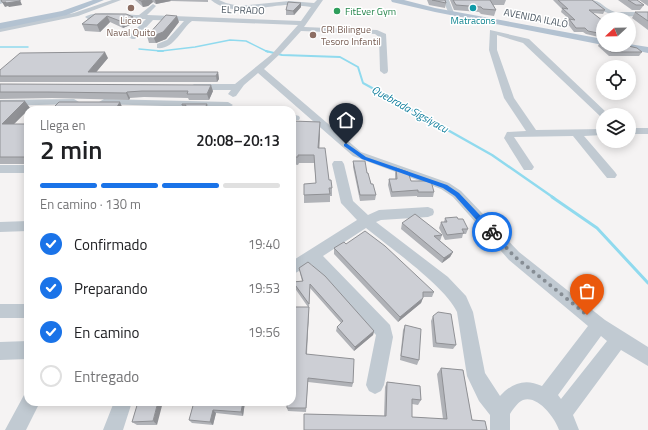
<!DOCTYPE html>
<html lang="es">
<head>
<meta charset="utf-8">
<style>
  :root { --surface:#fff; --page:#f2f2f2; --text:#202124; --muted:#757577; --line:#e0e0e0; --accent:#1a73e8 }
  body { margin:0; font-family:"Titillium Web",sans-serif; background:var(--page); color:var(--text); height:100vh; display:flex; flex-direction:column; font-size:15px; white-space:nowrap }
  * { box-sizing:border-box; margin:0 }
  p { font-size:13px; color:var(--muted) }
  .icon { flex:none; width:22px; height:22px; fill:none; stroke:currentColor; stroke-width:2; stroke-linecap:round; stroke-linejoin:round }
  .map { position:relative; flex:1; overflow:hidden }
  .drawer { position:absolute; left:24px; top:106px; width:272px; height:300px; display:flex; flex-direction:column; background:var(--surface); border-radius:12px; box-shadow:0 2px 10px #0003 }
  .drawer>* { flex:none }
  .needle { width:26px; rotate:248deg }
  .tools { position:absolute; left:596px; top:12px; display:grid; gap:8px }
  .tools a { display:grid; place-items:center; width:40px; height:40px; border-radius:50%; background:var(--surface); box-shadow:0 2px 10px #0003; font-size:20px }
  .pin { position:absolute; display:grid; place-items:center; width:34px; height:34px; color:#fff; margin:-41px -17px; border-radius:50% 50% 50% 0; rotate:-45deg; box-shadow:0 0 4px #0007 }
  .pin .icon { rotate:45deg }
  .courier { position:absolute; display:grid; place-items:center; width:40px; height:40px; margin:-20px; border:3px solid #1a73e8; border-radius:50%; background:#fff; color:#222; box-shadow:0 1px 5px #0007 }
  .summary em { font-style:normal; font-weight:600 }
  .summary div { display:flex; flex-direction:column-reverse }
  .summary { display:flex; align-items:center; justify-content:space-between; height:68px; padding:0 16px }
  h1 { font-size:26px; font-weight:600; line-height:30px }
  .bar { display:grid; grid-template-columns:repeat(4,1fr); gap:6px 4px; align-content:center; height:48px; padding:0 16px }
  .bar i { height:5px; border-radius:3px; background:var(--line) }
  .bar .selected { background:var(--accent) }
  .bar p { grid-column:span 4 }
  ol { padding:0 16px; list-style:none }
  li { display:flex; align-items:center; gap:12px; height:44px }
  li p { margin-inline-start:auto }
  li .icon { padding:4px; border-radius:50%; background:var(--accent); color:#fff; stroke-width:4 }
  li:last-child { color:var(--muted) }
  li i { width:22px; height:22px; border:2px solid var(--line); border-radius:50% }
  .map>svg:first-child { display:block }
</style>
</head>
<body>
<div class="map">
<svg width="648" height="430" viewBox="0 0 648 430">
  <rect width="100%" height="100%" fill="#f5f3f3"/>
  <g fill="none" stroke-linecap="round" stroke-linejoin="round">
    <path stroke="#90daee" stroke-width="1.5" d="M 0,47 L 28,47
      M 139,49 L 161,51 L 195,47 L 230,40 L 246,41 L 268,52"/>
    <path stroke="#90daee" stroke-width="2" d="M 158,51 L 163,51
      M 266,51 L 282,55 L 340,57 L 358,67 L 363,83 L 423,116"/>
    <path stroke="#90daee" stroke-width="2.5" d="M 421,115 L 492,155 L 554,198"/>
    <path stroke="#90daee" stroke-width="3" d="M 552,197 L 597,228 L 648,283"/>
    <path fill="#c1cad2" fill-rule="evenodd" d="M 0,0 L 12,0 L 0,4 Z
      M 112,0 L 121,0 L 78,16 L 0,32 L 0,28 L 74,13 Z
      M 211,0 L 219,0 L 226,3 L 239,6 L 289,1 L 314,3 L 317,0 L 323,0 L 304,27 L 377,30 L 386,34 L 388,71 L 387,73 L 384,74 L 380,71 L 379,37 L 375,34 L 301,31 L 282,52 L 264,69 L 361,152 L 449,183 L 461,191 L 519,252 L 605,320 L 648,347 L 648,366 L 621,350 L 573,415 L 579,430 L 559,430 C 555,418 538,395 523,400 C 518,402 513,409 510,414 L 510,430 L 490,430 L 490,415 L 479,401 L 467,376 L 457,312 C 445,286 389,247 366,228 L 323,256 L 390,325 L 393,337 L 384,385 L 381,391 L 375,394 L 369,391 L 366,385 L 376,335 L 311,264 L 292,275 L 292,261 L 357,220 L 341,203 L 332,164 L 334,161 L 342,161 L 344,164 L 353,201 L 368,215 L 379,210 L 428,207 L 433,209 L 434,212 L 433,215 L 428,217 L 381,220 L 376,222 L 448,277 L 466,296 L 473,312 L 485,373 L 500,396 C 512,383 525,378 542,386 L 588,326 L 509,260 L 453,197 L 441,189 L 353,156 L 258,73 L 244,85 L 236,96 L 233,97 L 228,94 L 231,90 L 194,90 L 190,87 L 194,84 L 235,84 L 272,54 L 298,25 L 192,21 C 181,29 174,50 157,48 L 157,44 L 167,40 L 184,21 L 153,20 L 135,39 L 132,39 L 128,37 L 146,19 L 88,19 L 85,17 C 94,10 127,15 139,15 L 153,4 L 156,6 L 147,15 L 301,21 L 311,7 C 304,6 296,5 289,5 C 265,5 232,18 211,0 ZM 601,336 L 607,341 L 561,399 L 558,395 Z
      M 443,0 L 449,0 L 454,13 L 453,14 L 449,14 Z
      M 590,0 C 602,0 604,9 615,12 L 648,12 L 648,16 C 624,16 608,20 590,0 Z
      M 490,30 L 529,39 L 607,113 L 609,115 L 603,115 L 603,118 L 601,117 L 523,43 L 497,35 L 497,50 L 514,98 L 536,130 L 603,129 L 603,135 L 584,136 L 615,172 L 617,175 L 615,178 L 607,178 L 573,136 L 514,137 L 534,167 L 532,170 L 524,170 L 504,138 L 507,132 L 526,131 L 504,98 L 489,50 Z
      M 74,99 L 79,102 L 77,104 L 0,106 L 0,100 Z
      M 104,99 L 228,102 L 233,105 L 228,108 L 101,104 L 99,102 Z
      M 292,114 L 299,116 L 300,118 L 299,120 L 292,120 Z
      M 629,128 L 648,128 L 648,134 L 629,134 Z
      M 0,165 L 28,165 L 28,173 L 0,173 Z
      M 28,221 L 28,231 L 0,232 L 0,222 Z
      M 0,304 L 28,304 L 28,318 L 0,318 Z
      M 28,341 L 28,359 L 0,360 L 0,342 Z
      M 28,394 L 28,402 L 40,402 L 26,430 L 5,430 L 24,395 Z
      M 114,402 L 132,402 L 123,430 L 103,430 Z"/>
    <path fill="#b3c2d1" fill-rule="evenodd" d="M 93,0 L 104,0 L 67,15 L 0,29 L 0,23 L 62,11 Z
      M 391,0 L 404,0 L 435,8 L 603,39 L 603,45 L 435,12 L 392,2 Z
      M 629,44 L 648,47 L 648,53 L 619,47 L 617,45 L 629,45 Z"/>
  </g>
  <path fill="#b0b2b7" d="M 135,0 L 208,0 L 208,2 L 171,1 L 156,4 L 153,2 L 148,6 L 143,7 Z
    M 427,0 L 445,0 L 446,3 L 445,8 L 429,5 Z
    M 450,0 L 506,0 L 504,5 L 493,5 L 496,10 L 494,16 L 481,14 L 479,12 L 454,10 Z
    M 553,0 L 592,0 L 605,10 L 603,14 L 593,13 L 603,21 L 603,38 L 586,34 L 583,32 L 574,32 L 567,23 L 569,19 L 561,12 L 562,9 Z
    M 618,0 L 637,0 L 644,5 L 640,10 L 632,10 Z
    M 639,0 L 648,0 L 648,6 Z
    M 301,3 L 301,7 L 294,15 L 286,15 L 286,10 Z
    M 635,12 L 648,12 L 648,30 L 632,18 Z
    M 95,14 L 133,17 L 135,23 L 123,28 L 110,22 L 100,32 L 85,31 L 82,24 Z
    M 179,22 L 166,39 L 156,43 L 149,43 L 147,36 Z
    M 600,42 L 603,42 L 603,45 L 624,45 L 642,52 L 639,56 L 609,56 L 598,46 Z
    M 108,58 L 96,72 L 218,72 L 219,79 L 217,82 L 0,82 L 0,70 Z
    M 0,84 L 213,91 L 209,100 L 189,100 L 188,98 L 144,97 L 130,98 L 129,100 L 52,98 L 0,99 Z
    M 0,101 L 30,108 L 14,124 L 28,124 L 28,164 L 0,164 Z
    M 207,104 L 208,110 L 183,110 L 182,105 Z
    M 292,121 L 320,129 L 319,148 L 332,188 L 332,196 L 330,196 L 330,202 L 304,203 L 304,195 L 316,183 L 314,163 L 299,163 L 298,165 L 292,164 Z
    M 353,161 L 367,173 L 376,195 L 375,200 L 360,201 L 353,167 Z
    M 396,168 L 411,181 L 434,192 L 433,197 L 417,197 L 417,196 L 391,197 L 388,185 L 389,179 L 395,179 L 395,173 Z
    M 292,176 L 295,176 L 295,190 L 292,190 Z
    M 445,218 L 458,219 L 468,229 L 466,234 L 463,234 L 462,238 L 445,240 L 439,228 L 441,222 L 444,222 Z
    M 402,223 L 442,235 L 440,241 L 453,252 L 450,257 L 442,263 L 401,229 Z
    M 334,248 L 434,292 L 432,297 L 423,297 L 421,303 L 398,322 L 334,254 Z
    M 299,268 L 374,331 L 373,335 L 354,351 L 336,331 L 337,327 L 341,323 L 310,288 L 307,354 L 353,383 L 352,387 L 308,382 L 306,412 L 288,411 L 287,408 L 292,402 L 308,307 L 294,287 L 293,282 L 302,281 L 300,273 Z
    M 433,316 L 456,345 L 453,349 L 433,347 L 431,321 Z
    M 405,325 L 419,360 L 417,365 L 400,360 L 403,330 Z
    M 441,368 L 463,370 L 472,420 L 485,421 L 487,430 L 304,430 L 304,414 L 384,416 L 385,387 L 387,382 L 420,386 L 421,400 L 418,405 L 412,404 L 412,417 L 443,419 L 437,374 Z
    M 138,402 L 157,425 L 137,425 L 132,422 Z
    M 194,402 L 245,402 L 243,416 L 216,413 L 213,425 L 192,423 L 189,420 Z"/>
  <path fill="#909195" d="M 20,0 L 22,5 L 9,7 L 8,6 L 5,7 L 2,2 Z
    M 147,0 L 152,0 L 153,2 L 148,6 L 143,7 L 141,1 Z
    M 155,0 L 170,0 L 171,1 L 156,4 Z
    M 301,3 L 301,7 L 294,15 L 293,11 Z
    M 107,16 L 110,22 L 100,32 L 97,25 Z
    M 177,16 L 179,22 L 166,39 L 156,43 L 153,36 Z
    M 133,17 L 135,23 L 123,28 L 120,21 Z
    M 105,52 L 108,58 L 93,76 L 88,72 Z
    M 218,72 L 219,79 L 217,82 L 216,76 Z
    M 211,85 L 213,91 L 209,100 L 207,94 Z
    M 127,92 L 130,98 L 129,100 L 126,93 Z
    M 25,101 L 30,108 L 8,130 L 2,124 Z
    M 120,102 L 123,109 L 122,110 L 115,110 Z
    M 207,104 L 208,110 L 204,110 Z
    M 320,122 L 320,129 L 319,156 L 318,148 Z
    M 295,176 L 295,190 L 294,184 Z
    M 453,252 L 450,257 L 442,263 L 444,258 Z
    M 423,298 L 421,303 L 398,322 L 400,317 Z
    M 309,307 L 309,312 L 306,359 L 306,354 Z
    M 374,331 L 373,335 L 354,351 L 355,347 Z
    M 158,402 L 163,402 L 157,425 L 153,421 Z
    M 243,402 L 245,402 L 243,416 L 241,412 Z
    M 213,410 L 216,413 L 213,425 L 210,422 Z"/>
  <path fill="#cdcfd5" stroke="#909195" d="M 1,0 L 20,0 L 20,1 L 6,3 L 6,2 L 2,2 Z
    M 139,0 L 147,0 L 141,1 Z
    M 432,0 L 445,0 L 446,3 Z
    M 453,0 L 490,0 L 496,10 L 483,9 L 481,7 L 456,5 Z
    M 558,0 L 592,0 L 605,10 L 589,10 L 603,21 L 603,34 L 588,31 L 585,28 L 576,28 L 569,19 L 575,20 L 562,8 L 568,9 Z
    M 628,0 L 637,0 L 644,5 L 636,5 Z
    M 288,2 L 301,3 L 293,11 L 286,10 Z
    M 635,12 L 648,12 L 648,21 Z
    M 95,14 L 126,14 L 133,17 L 120,21 L 107,16 L 97,25 L 82,24 Z
    M 166,15 L 177,16 L 163,32 L 153,36 L 147,36 Z
    M 604,45 L 624,45 L 637,48 L 642,52 L 611,52 Z
    M 105,52 L 88,72 L 218,72 L 216,76 L 0,76 L 0,70 L 20,53 Z
    M 0,84 L 211,85 L 207,94 L 187,94 L 188,91 L 142,91 L 127,92 L 126,93 L 48,92 L 0,92 Z
    M 0,101 L 25,101 L 2,124 L 28,124 L 28,157 L 0,157 Z
    M 59,102 L 120,102 L 115,110 L 51,110 Z
    M 182,104 L 207,104 L 204,110 L 184,110 L 186,105 L 182,105 Z
    M 292,121 L 320,122 L 318,148 L 325,148 L 329,180 L 331,180 L 332,188 L 329,188 L 330,194 L 304,195 L 304,184 L 316,183 L 314,155 L 298,155 L 298,157 L 292,157 Z
    M 353,161 L 365,161 L 367,173 L 368,173 L 371,184 L 373,184 L 376,195 L 360,195 Z
    M 396,168 L 408,172 L 411,181 L 431,181 L 434,192 L 418,192 L 418,190 L 392,192 L 389,179 L 397,179 Z
    M 292,176 L 295,176 L 294,184 L 292,184 Z
    M 415,214 L 442,235 L 434,236 L 453,252 L 444,258 L 402,223 Z
    M 457,217 L 458,219 L 463,219 L 468,229 L 462,229 L 464,233 L 447,235 L 441,222 L 447,222 L 445,218 Z
    M 365,231 L 385,246 L 434,292 L 423,292 L 423,298 L 400,317 L 334,248 L 344,242 L 346,244 Z
    M 308,262 L 325,276 L 374,331 L 355,347 L 337,327 L 343,321 L 310,284 L 309,304 L 293,282 L 303,281 L 299,268 Z
    M 294,307 L 309,307 L 306,354 L 354,359 L 353,383 L 308,378 L 306,408 L 287,408 L 287,402 L 292,402 L 292,333 Z
    M 438,312 L 451,314 L 456,345 L 436,343 L 433,316 Z
    M 405,325 L 421,329 L 419,360 L 401,356 Z
    M 441,368 L 463,370 L 472,420 L 485,421 L 487,430 L 304,430 L 304,414 L 386,416 L 387,382 L 420,386 L 421,400 L 412,399 L 412,417 L 447,419 Z
    M 138,402 L 158,402 L 153,421 L 132,422 Z
    M 194,402 L 243,402 L 241,412 L 213,410 L 210,422 L 189,420 Z"/>
  <path fill="#1a73e8" d="M 346,143 L 366,157 L 447,185 L 459,193 L 494,230 L 494,234 L 489,234 L 455,196 L 443,188 L 362,159 L 344,146 L 344,144 Z"/>
  <g fill="none" stroke-linecap="round" stroke-linejoin="round">
    <path stroke="#868d94" stroke-width="4" stroke-dasharray="0 7.2" d="M 492,232 L 514,256 L 587,315"/>
  </g>
  <g fill="#8d6e63" stroke="#fff" stroke-width="1.5">
    <circle cx="131" cy="8" r="4"/>
    <circle cx="313" cy="35" r="4"/>
  </g>
  <circle fill="#0f9aa8" stroke="#fff" stroke-width="1.5" cx="473" cy="8" r="4"/>
  <circle fill="#2e9e5b" stroke="#fff" stroke-width="1.5" cx="337" cy="11" r="4"/>
  <g text-anchor="middle" dominant-baseline="central" stroke-width="3" stroke-linejoin="round" paint-order="stroke">
    <g font-size="10" fill="#4a5661" stroke="#fff">
      <text transform="translate(243 10) rotate(2)">EL PRADO</text>
      <text transform="translate(536 18) rotate(11)">AVENIDA ILALÓ</text>
    </g>
    <g font-size="10" fill="#27864d" stroke="#fff" text-anchor="start">
      <text x="345" y="11">FitEver Gym</text>
    </g>
    <g font-size="10" fill="#785e54" stroke="#fff">
      <text x="131" y="20">Liceo<tspan x="131" dy="12">Naval Quito</tspan></text>
      <text x="321" y="29" text-anchor="start">CRI Bilingue<tspan x="321" dy="12">Tesoro Infantil</tspan></text>
    </g>
    <g font-size="10" fill="#0d838f" stroke="#fff">
      <text x="473" y="20">Matracons</text>
    </g>
    <g font-size="11" font-style="italic" fill="#0c7c9b" stroke="#fff">
      <text transform="translate(410 109) rotate(29)">Quebrada Sigsiyacu</text>
    </g>
  </g>
</svg>
<div class="tools">
<a><svg class="needle" viewBox="-14 -14 28 28"><path d="M0-13l5 13h-10z" fill="#e53935"/><path d="M0 13l5-13h-10z" fill="#757577"/></svg></a>
<a><svg class="icon" aria-label="locate" viewBox="0 0 24 24"><circle cx="12" cy="12" r="6"/><path d="M12 2v4M12 18v4M2 12h4M18 12h4"/></svg></a>
<a><svg class="icon" aria-label="layers" viewBox="0 0 24 24"><path d="M12 4l9 5-9 5-9-5zM3 14l9 5 9-5"/></svg></a>
</div>
<div class="pin" style="left:587px;top:315px;background:#ea580c"><svg class="icon" aria-label="bag" viewBox="0 0 24 24"><path d="M5 8h14l-1 12H6zM9 8a3 3 0 0 1 6 0"/></svg></div>
<div class="pin" style="left:346px;top:144px;background:#1f2937"><svg class="icon" aria-label="home" viewBox="0 0 24 24"><path d="M3 11l9-7 9 7M6 9v11h12V9"/></svg></div>
<div class="courier" style="left:492px;top:232px"><svg class="icon" aria-label="bike" viewBox="0 0 24 24"><circle cx="6" cy="16" r="4"/><circle cx="18" cy="16" r="4"/><path d="M6 16l4-8h5l3 8M10 8l3 8H6M13 5h3"/></svg></div>
<section class="drawer">
<div class="summary"><div><h1>2 min</h1><p>Llega en</p></div><em>20:08–20:13</em></div>
<div class="bar"><i class="selected"></i><i class="selected"></i><i class="selected"></i><i></i><p>En camino · 130 m</p></div>
<ol>
<li><svg class="icon" aria-label="check" viewBox="0 0 24 24"><path d="M5 12l5 5 9-10"/></svg>Confirmado<p>19:40</p></li>
<li><svg class="icon" aria-label="check" viewBox="0 0 24 24"><path d="M5 12l5 5 9-10"/></svg>Preparando<p>19:53</p></li>
<li><svg class="icon" aria-label="check" viewBox="0 0 24 24"><path d="M5 12l5 5 9-10"/></svg>En camino<p>19:56</p></li>
<li><i></i>Entregado</li>
</ol>
</section>
</div>
</body>
</html>
